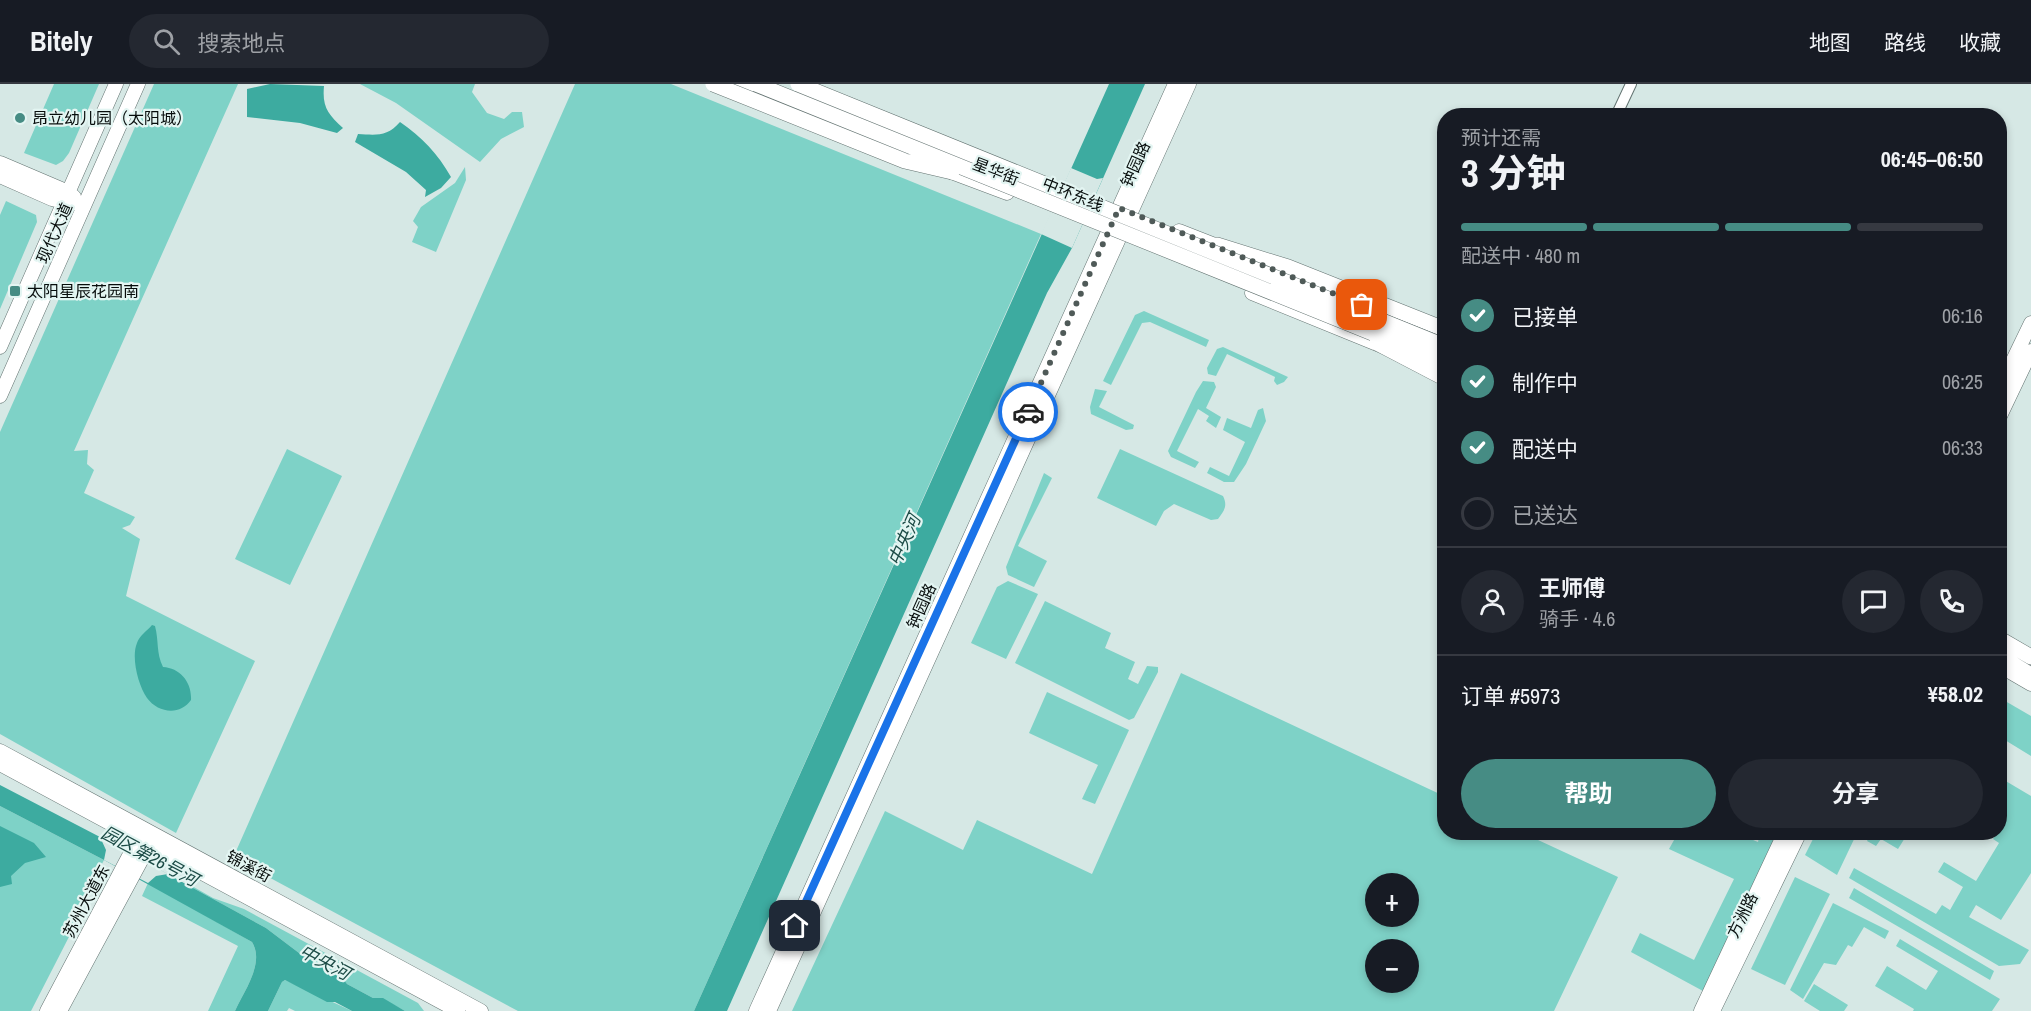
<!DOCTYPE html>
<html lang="zh">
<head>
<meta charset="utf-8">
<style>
  :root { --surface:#171b24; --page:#242831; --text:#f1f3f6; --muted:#9ea1a6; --line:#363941; --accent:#468c84 }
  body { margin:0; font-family:"Archivo Narrow","Noto Sans SC",sans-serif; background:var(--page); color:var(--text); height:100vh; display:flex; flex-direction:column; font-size:22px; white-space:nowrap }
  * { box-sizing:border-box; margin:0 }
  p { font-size:20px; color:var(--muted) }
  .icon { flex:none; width:33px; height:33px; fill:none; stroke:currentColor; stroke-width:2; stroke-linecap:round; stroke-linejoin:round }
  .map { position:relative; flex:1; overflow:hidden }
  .side { position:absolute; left:1437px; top:24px; width:570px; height:732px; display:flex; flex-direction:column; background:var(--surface); border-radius:24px; box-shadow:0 3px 9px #0003 }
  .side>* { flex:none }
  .tools { position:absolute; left:1365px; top:789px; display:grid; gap:12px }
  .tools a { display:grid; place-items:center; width:54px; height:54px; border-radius:50%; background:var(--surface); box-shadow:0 3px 9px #0003; font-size:30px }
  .pin { position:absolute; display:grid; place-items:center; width:51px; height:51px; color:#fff; margin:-26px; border-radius:12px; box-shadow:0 3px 9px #0006 }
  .courier { position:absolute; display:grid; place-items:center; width:60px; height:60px; margin:-30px; border:4px solid #1a73e8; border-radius:50%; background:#fff; color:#222; box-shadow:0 2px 8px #0007 }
  .head em { font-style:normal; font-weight:700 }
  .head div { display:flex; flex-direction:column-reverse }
  .head { display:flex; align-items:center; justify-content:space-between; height:102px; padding:0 24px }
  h1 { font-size:39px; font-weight:700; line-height:45px }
  .bar { display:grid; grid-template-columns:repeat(4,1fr); gap:9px 6px; align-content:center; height:72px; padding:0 24px }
  .bar i { height:8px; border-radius:4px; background:var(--line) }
  .bar .active { background:var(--accent) }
  .bar p { grid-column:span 4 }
  .line { display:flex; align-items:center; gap:15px; padding:0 24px; border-top:2px solid var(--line) }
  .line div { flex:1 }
  .round { display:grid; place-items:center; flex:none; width:63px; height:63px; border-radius:32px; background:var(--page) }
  ol { padding:0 24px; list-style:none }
  li { display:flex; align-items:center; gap:18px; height:66px }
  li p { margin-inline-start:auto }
  li .icon { padding:6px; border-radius:50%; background:var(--accent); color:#fff; stroke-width:4 }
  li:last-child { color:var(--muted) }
  li i { width:33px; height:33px; border:3px solid var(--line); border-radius:50% }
  .action { display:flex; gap:12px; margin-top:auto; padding:12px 24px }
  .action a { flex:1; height:69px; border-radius:36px; background:var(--accent); color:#fff; font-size:24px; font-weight:700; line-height:69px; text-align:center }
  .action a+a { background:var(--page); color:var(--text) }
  header { display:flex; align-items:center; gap:36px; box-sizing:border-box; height:84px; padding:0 30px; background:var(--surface); border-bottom:2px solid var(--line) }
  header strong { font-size:28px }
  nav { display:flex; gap:33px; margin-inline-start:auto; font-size:21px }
  .search { width:420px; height:54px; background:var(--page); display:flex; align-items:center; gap:15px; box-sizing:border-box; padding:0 21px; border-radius:33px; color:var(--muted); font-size:22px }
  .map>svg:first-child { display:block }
</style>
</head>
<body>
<header>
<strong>Bitely</strong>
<div class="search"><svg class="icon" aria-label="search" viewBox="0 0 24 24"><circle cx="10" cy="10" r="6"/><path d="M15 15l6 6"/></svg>搜索地点</div>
<nav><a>地图</a><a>路线</a><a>收藏</a></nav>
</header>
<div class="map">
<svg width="2031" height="927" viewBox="0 0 2031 927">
  <rect width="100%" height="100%" fill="#d6e8e5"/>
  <path fill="#7ed2c7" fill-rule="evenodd" d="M 54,0 L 99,0 L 69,69 L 63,77 L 56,81 L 24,69 Z
    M 154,0 L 238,0 L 74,367 L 88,366 L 87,380 L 94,386 L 84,409 L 135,433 L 130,441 L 122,444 L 140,455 L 126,512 L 255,577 L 176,749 L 0,650 L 0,348 Z
    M 360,0 L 475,0 L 472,8 L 487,29 L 504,35 L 512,28 L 522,28 L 524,43 L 501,55 L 480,78 L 396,19 Z
    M 575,0 L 671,0 L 1041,150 L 694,927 L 518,927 L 233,774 Z
    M 465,83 L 466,96 L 436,168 L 412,158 L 418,143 L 413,137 L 421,123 L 455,99 Z
    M 6,117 L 36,131 L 37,138 L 0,225 L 0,131 Z
    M 1144,227 L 1209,256 L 1206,263 L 1150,238 L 1142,239 L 1111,301 L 1103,297 L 1135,231 Z
    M 1223,263 L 1288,293 L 1284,298 L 1277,301 L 1274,297 L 1275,293 L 1227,270 L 1216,292 L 1208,290 L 1207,284 L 1217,265 Z
    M 1203,297 L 1214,298 L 1216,303 L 1206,324 L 1221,333 L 1216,344 L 1206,337 L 1209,332 L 1198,325 L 1177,367 L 1199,378 L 1195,384 L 1171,373 L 1168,367 L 1196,308 Z
    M 1095,305 L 1107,307 L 1099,323 L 1134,341 L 1133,345 L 1126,346 L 1091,330 L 1090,323 Z
    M 1263,324 L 1266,337 L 1246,380 L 1234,398 L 1224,398 L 1207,389 L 1210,383 L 1229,392 L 1245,358 L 1223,346 L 1227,334 L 1251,344 L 1258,326 Z
    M 287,365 L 342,392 L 290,501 L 235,475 Z
    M 1120,365 L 1223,412 C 1228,422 1224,427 1218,435 L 1211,436 L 1174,420 L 1164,427 L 1156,442 L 1097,414 Z
    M 1044,389 L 1052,394 L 1018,462 L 1047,477 L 1034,503 L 1008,491 L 1006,483 Z
    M 1008,497 L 1038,510 L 1006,575 L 971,559 L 997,503 Z
    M 1045,517 L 1111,549 L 1105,564 L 1135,578 L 1128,595 L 1138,600 L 1147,582 L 1158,583 L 1158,588 L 1134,634 L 1129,636 L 1015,579 Z
    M 1181,589 L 1444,712 L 1444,748 L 1523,749 L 1618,793 L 1554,927 L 792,927 L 885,727 L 963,766 L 977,736 L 1092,790 ZM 1376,800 L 1408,800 L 1408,832 L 1376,832 ZM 1376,866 L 1408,866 L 1408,898 L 1376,898 Z
    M 1047,608 L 1129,646 L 1095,720 L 1082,715 L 1098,681 L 1029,649 Z
    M 2000,614 L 2031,632 L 2031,672 L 2000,653 Z
    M 2004,696 L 2031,712 L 2031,789 L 2001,836 L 1976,821 L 1969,833 L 2029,866 L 2020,880 L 1999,882 L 1849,794 L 1854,784 L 1936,830 L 1942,821 L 1950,826 L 1963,803 L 1938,788 L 1944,778 L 1976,797 L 1999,759 L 1993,755 L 1997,749 L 2000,748 L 2004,734 L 2000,731 L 2000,705 Z
    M 0,722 L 104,776 L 89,805 L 73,845 L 31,927 L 0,927 Z
    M 1678,749 L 1736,749 L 1758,758 L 1760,749 L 1781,749 L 1703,907 L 1631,868 L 1640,849 L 1694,876 L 1734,795 L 1669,765 Z
    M 1816,749 L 1857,749 L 1837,791 L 1805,771 Z
    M 1871,749 L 1871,748 L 1908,749 L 1898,765 L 1881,755 L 1876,762 L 1867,757 Z
    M 1795,793 L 1830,810 L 1785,901 L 1751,885 Z
    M 148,799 L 252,858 C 265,879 244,907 235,927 L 208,927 L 238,862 L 142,812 Z
    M 192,802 L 213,814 L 244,825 L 418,919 L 424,927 L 405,927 L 383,915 L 373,914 L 347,900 L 340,892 L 303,872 L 266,844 L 191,803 Z
    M 1854,804 L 1994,887 L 1990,896 L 1849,814 Z
    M 1833,819 L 1889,847 L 1885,855 L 1864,843 L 1852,863 L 1848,861 L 1836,881 L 1824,879 L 1803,915 L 1790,906 Z
    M 1900,855 L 2000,915 L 1992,927 L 1913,927 L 1914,925 L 1875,902 L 1887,882 L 1926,906 L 1938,887 L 1896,862 Z
    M 285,896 L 352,927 L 295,927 L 289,924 L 287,927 L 268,927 L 282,898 Z
    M 1814,900 L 1848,921 L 1844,927 L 1820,927 L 1804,917 Z"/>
  <path fill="#3daba0" d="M 270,0 L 324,2 C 322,23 328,30 343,44 L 337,49 L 300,39 L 247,33 L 247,5 Z
    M 1109,0 L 1145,0 L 1072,164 L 1047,209 L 727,927 L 694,927 Z
    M 400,38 C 422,53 438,70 451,93 L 441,104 L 425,113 L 426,106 L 406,88 L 355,58 L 358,50 C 376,51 387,53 400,38 Z
    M 152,541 L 155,542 C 159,557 156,569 163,583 C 180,584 192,598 191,616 C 180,632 158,629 147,614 C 138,601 131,573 137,559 C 139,552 148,546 152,541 Z
    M 0,701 L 100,753 L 266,844 L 303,872 L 341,892 L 347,900 L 373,914 L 383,914 L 405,927 L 352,927 L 335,918 L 327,918 L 285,896 L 282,898 L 268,927 L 235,927 C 244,907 265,879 252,858 L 104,776 L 0,722 Z
    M 0,742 L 34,759 L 46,773 L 25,779 L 11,792 L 12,800 L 0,803 Z"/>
  <path fill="#d6e8e5" d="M 1071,84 L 1097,95 L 1103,94 L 1072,164 L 1041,150 Z
    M 100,753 L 168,790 L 156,792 L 148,799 L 104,776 L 106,766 Z"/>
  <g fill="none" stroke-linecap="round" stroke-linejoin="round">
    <g stroke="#637371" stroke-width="12">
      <path id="minor" d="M 1616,32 L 1631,0"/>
    </g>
    <g stroke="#637371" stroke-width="15">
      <path id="major" d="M 735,0 L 831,39
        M 0,79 L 68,108 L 74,113
        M 943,85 L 1007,109
        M 0,92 L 52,115 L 71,120
        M 1179,147 L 1225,165
        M 1252,209 L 1387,264
        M 0,263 L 116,0
        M 2000,303 L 2031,239
        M 0,312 L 138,0
        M 2000,332 L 2031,267
        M 2000,582 L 2031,600
        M 0,667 L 481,927
        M 0,680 L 458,927
        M 47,927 L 138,755 L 146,750
        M 60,927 L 150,760 L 150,753
        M 756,927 L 1175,0
        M 769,927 L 1189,0
        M 1701,927 L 1785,748
        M 1713,927 L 1800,748"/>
    </g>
    <g stroke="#637371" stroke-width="16">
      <path id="highway" d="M 1217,161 L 1288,183 L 1444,245
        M 2000,555 L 2031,573
        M 2000,572 L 2031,591"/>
    </g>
    <use href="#minor" stroke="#fff" stroke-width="10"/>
    <use href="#major" stroke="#fff" stroke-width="14"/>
    <use href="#highway" stroke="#fff" stroke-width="15"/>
    <g stroke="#637371" stroke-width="16" stroke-linecap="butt">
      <path id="highway-bridge" d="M 713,0 L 905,77 L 952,88
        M 756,0 L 1444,278
        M 798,0 L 1444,262
        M 1377,259 L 1444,294"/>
    </g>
    <use href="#highway-bridge" stroke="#fff" stroke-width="15"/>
  </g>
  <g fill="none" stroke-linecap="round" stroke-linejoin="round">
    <path stroke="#4f5a58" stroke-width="6" stroke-dasharray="0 10.8" d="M 1028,328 L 1119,124 L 1362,221"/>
    <path stroke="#1a73e8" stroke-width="8" d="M 795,842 L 1028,328"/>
  </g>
  <g fill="#468c84" stroke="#e3f5f2" stroke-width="2">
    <circle cx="20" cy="34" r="6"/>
    <rect x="9" y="201" width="12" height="12" rx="3"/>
  </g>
  <g text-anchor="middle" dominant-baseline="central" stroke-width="4.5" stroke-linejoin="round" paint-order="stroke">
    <g font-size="16" fill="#070d0c" stroke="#e3f5f2" text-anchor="start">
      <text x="32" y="34">昂立幼儿园（太阳城）</text>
      <text x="27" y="207">太阳星辰花园南</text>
    </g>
    <g font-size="16" fill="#070d0c" stroke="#e3f5f2">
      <text transform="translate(1135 80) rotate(-66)">钟园路</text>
      <text transform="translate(996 87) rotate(21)">星华街</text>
      <text transform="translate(1073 110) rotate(22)">中环东线</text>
      <text transform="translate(54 149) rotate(-66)">现代大道</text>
      <text transform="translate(921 522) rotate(-66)">钟园路</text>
      <text transform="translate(249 782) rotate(28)">锦溪街</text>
      <text transform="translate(86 817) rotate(-62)">苏州大道东</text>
      <text transform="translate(1742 831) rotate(-64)">方洲路</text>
    </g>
    <g font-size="18" font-style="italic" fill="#1c4b46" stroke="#e3f5f2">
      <text transform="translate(904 456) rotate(-66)">中央河</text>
      <text transform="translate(150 772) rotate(28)">园区第26号河</text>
      <text transform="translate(325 878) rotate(28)">中央河</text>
    </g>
  </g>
</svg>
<div class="tools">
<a>+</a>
<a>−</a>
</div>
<div class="pin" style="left:1362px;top:221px;background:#ea580c"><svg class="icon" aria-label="bag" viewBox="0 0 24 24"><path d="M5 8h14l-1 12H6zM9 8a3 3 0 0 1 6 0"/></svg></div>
<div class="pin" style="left:795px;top:842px;background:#1f2937"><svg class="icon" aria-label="home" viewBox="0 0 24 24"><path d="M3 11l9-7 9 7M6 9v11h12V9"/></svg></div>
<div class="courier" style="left:1028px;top:328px"><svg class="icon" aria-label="car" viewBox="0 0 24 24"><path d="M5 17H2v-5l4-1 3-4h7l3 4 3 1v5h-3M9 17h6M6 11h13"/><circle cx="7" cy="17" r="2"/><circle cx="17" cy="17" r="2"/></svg></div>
<section class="side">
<div class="head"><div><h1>3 分钟</h1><p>预计还需</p></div><em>06:45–06:50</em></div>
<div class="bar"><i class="active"></i><i class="active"></i><i class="active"></i><i></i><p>配送中 · 480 m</p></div>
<ol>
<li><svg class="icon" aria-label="check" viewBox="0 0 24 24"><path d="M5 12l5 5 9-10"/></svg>已接单<p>06:16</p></li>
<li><svg class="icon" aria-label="check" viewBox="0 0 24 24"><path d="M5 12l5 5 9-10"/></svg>制作中<p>06:25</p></li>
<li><svg class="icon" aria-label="check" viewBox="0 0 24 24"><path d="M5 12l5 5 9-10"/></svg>配送中<p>06:33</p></li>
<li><i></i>已送达</li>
</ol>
<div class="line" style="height:108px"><a class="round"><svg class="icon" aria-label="person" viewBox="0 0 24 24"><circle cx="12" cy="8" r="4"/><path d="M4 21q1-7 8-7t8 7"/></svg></a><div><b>王师傅</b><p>骑手 · 4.6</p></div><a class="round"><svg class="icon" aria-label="chat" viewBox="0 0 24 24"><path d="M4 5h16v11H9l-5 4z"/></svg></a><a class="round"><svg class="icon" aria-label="phone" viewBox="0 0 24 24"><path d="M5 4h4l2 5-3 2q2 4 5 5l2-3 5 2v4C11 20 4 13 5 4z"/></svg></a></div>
<div class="line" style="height:78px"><div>订单 #5973</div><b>¥58.02</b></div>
<div class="action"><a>帮助</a><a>分享</a></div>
</section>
</div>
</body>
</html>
